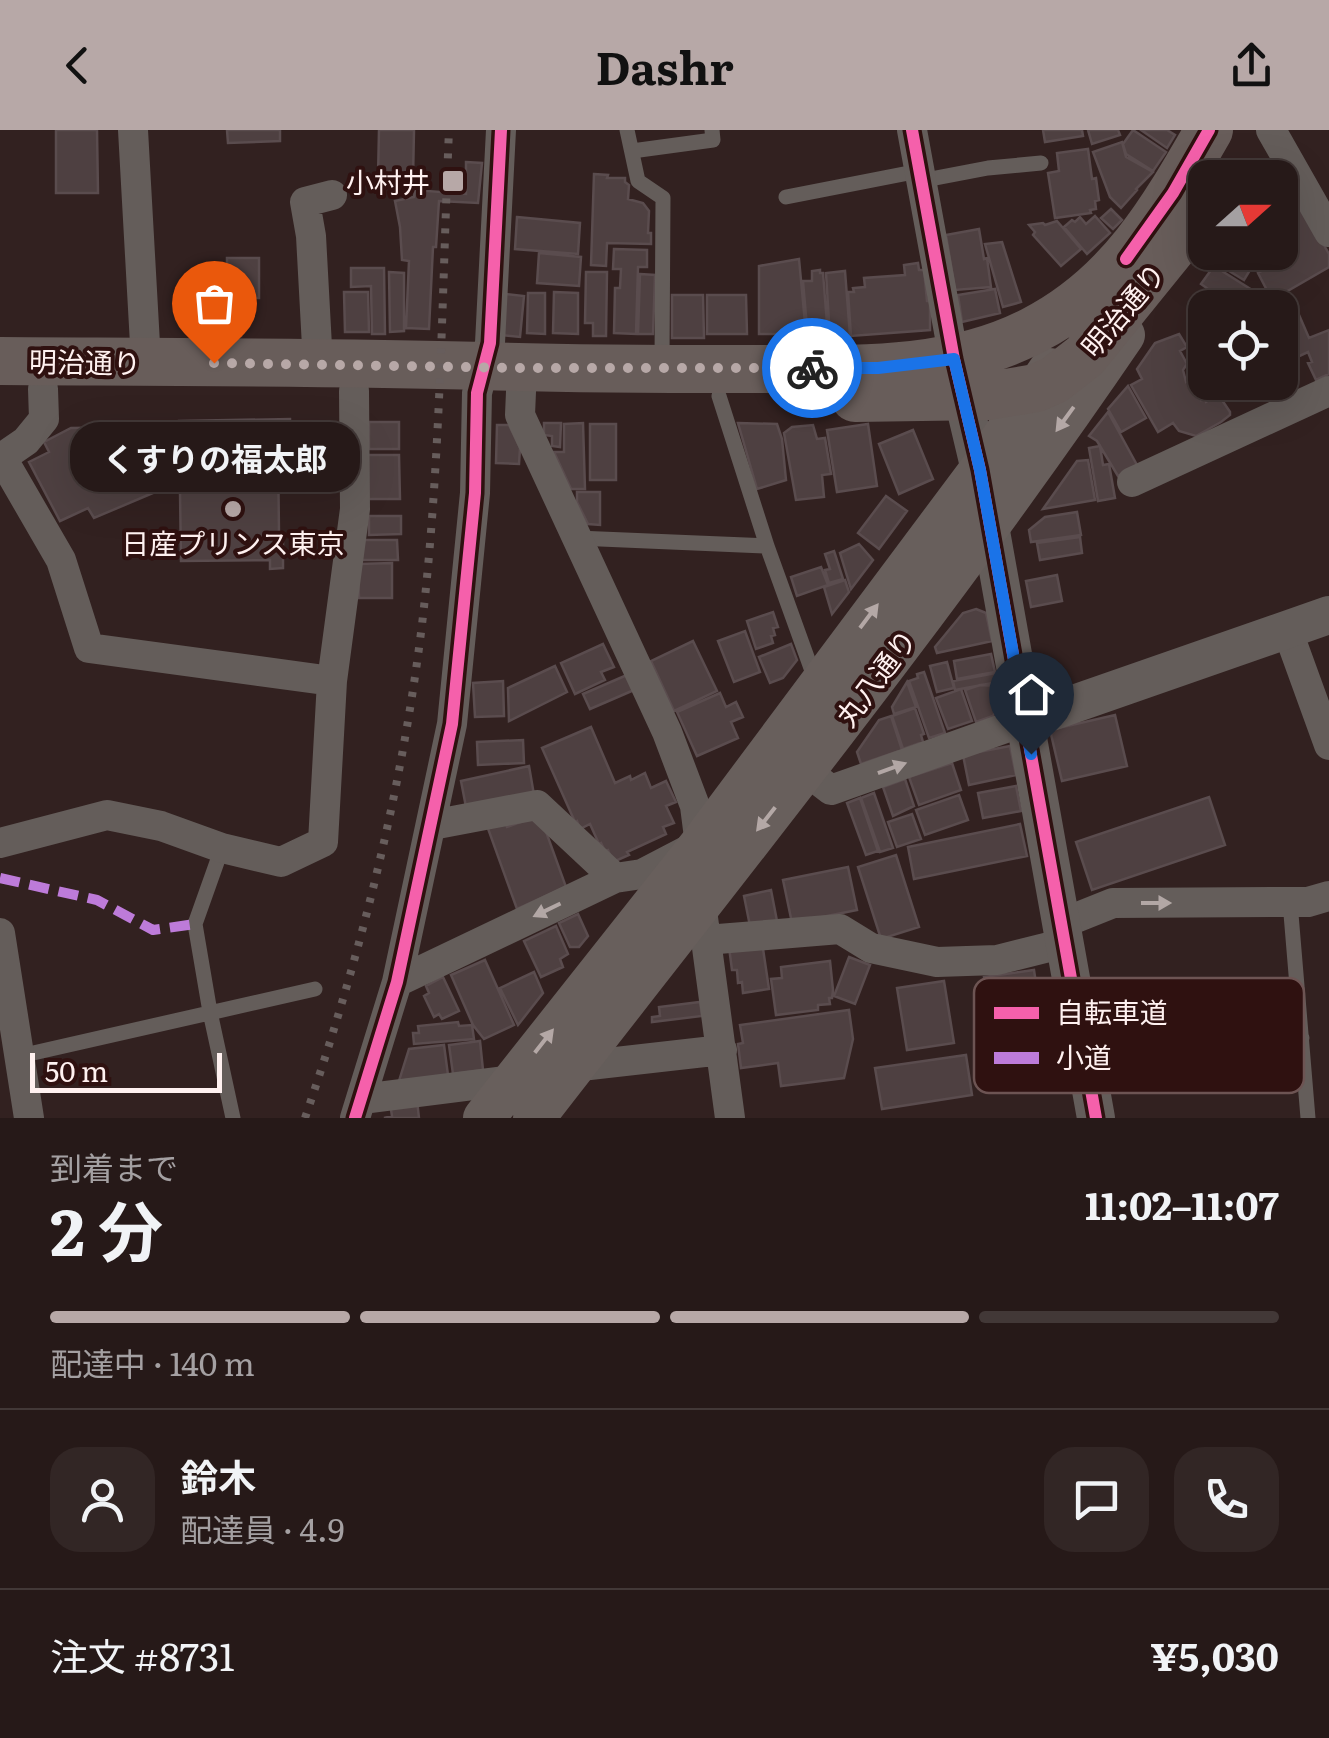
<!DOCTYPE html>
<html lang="ja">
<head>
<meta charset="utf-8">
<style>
  :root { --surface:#261918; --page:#322625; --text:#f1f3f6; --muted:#a4a0a2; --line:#423837; --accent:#b7a8a7 }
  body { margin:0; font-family:Literata,"Noto Sans JP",serif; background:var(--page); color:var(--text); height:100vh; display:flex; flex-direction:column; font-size:38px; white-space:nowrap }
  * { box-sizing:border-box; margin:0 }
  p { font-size:32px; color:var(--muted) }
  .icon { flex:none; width:55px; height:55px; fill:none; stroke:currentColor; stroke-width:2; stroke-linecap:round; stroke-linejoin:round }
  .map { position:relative; height:988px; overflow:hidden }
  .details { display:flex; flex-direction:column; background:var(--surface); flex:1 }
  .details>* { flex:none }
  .needle { width:65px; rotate:69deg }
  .tools { position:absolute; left:1188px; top:30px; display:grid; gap:20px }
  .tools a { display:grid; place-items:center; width:110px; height:110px; border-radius:20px; background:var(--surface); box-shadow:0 10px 40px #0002,0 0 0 2px var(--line); font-size:50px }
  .scale { position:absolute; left:30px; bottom:25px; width:192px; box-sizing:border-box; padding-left:10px; border:5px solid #fff1f0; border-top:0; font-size:28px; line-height:35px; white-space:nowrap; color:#fff1f0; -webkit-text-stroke:8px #2f1110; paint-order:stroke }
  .pin { position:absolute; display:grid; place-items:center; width:85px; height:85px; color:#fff; margin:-102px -42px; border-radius:50% 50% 50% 0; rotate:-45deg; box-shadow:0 0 10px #0007 }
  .pin .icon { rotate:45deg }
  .courier { position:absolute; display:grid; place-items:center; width:100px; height:100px; margin:-50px; border:8px solid #1a73e8; border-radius:50%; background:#fff; color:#222; box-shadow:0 2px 12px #0007 }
  .bubble { position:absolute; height:70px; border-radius:30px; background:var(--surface); box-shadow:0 10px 40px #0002,0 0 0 2px var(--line); font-size:32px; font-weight:700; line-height:70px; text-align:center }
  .summary em { font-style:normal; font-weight:700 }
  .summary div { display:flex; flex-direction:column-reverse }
  .summary { display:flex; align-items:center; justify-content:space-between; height:170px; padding:0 50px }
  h1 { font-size:65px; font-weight:700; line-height:75px }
  .bar { display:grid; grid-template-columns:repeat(4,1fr); gap:15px 10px; align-content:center; height:120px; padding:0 50px }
  .bar i { height:12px; border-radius:8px; background:var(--line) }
  .bar .active { background:var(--accent) }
  .bar p { grid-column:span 4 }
  .line { display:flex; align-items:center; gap:25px; padding:0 50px; border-top:2px solid var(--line) }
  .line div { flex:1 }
  .round { display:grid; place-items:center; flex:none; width:105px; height:105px; border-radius:30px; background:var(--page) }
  header { display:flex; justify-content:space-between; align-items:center; height:130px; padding:0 50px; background:var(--accent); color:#111; font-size:45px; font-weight:700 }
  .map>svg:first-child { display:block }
</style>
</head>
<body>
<header><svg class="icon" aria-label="back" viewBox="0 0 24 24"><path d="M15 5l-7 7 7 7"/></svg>Dashr<svg class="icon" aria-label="share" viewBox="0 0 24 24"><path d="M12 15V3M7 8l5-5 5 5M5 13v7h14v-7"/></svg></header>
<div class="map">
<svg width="1329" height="988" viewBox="0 0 1329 988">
  <rect width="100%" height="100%" fill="#322120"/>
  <path fill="#4e4041" stroke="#5a4c4e" stroke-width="2.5" d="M 56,0 L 97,0 L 98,63 L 56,63 Z
    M 227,0 L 280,0 L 280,11 L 228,13 Z
    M 379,0 L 414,0 L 413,49 L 378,48 Z
    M 1043,0 L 1082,0 L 1083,6 L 1045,12 Z
    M 1088,0 L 1118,0 L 1120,5 L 1092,14 Z
    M 1133,0 L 1166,22 L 1153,41 L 1126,24 L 1123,14 Z
    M 1141,0 L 1167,0 L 1175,5 L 1167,18 Z
    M 1122,12 L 1126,27 L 1153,42 L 1136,59 L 1137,60 L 1121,78 L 1110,67 L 1093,22 Z
    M 1088,19 L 1092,49 L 1096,48 L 1099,70 L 1095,71 L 1096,79 L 1090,80 L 1091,83 L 1055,88 L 1048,43 L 1059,41 L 1057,23 Z
    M 1275,30 L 1329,124 L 1329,137 L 1272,170 L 1258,143 L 1272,135 L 1265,122 L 1280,122 L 1280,48 L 1264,48 Z
    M 466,32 L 482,33 L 478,73 L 439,71 L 436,117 L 433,117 L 429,199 L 406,198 L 409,131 L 402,130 L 400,97 L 395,71 L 414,67 L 415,60 L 466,64 Z
    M 594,44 L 608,45 L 607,48 L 625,48 L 625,52 L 629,55 L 628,69 L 643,73 L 649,81 L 648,103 L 651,103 L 651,114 L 607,113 L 606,136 L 591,135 Z
    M 1111,79 L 1122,90 L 1113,99 L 1101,88 Z
    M 1095,86 L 1110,103 L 1087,124 L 1064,97 L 1072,90 L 1075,92 L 1080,87 L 1086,94 Z
    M 517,87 L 580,93 L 578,124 L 515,119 Z
    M 1057,91 L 1081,119 L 1061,136 L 1033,105 L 1035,102 L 1029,95 L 1043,93 L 1045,95 Z
    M 979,99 L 984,129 L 987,128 L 991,157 L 955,160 L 946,105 Z
    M 1002,112 L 1021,172 L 1003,177 L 985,114 Z
    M 614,119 L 647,120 L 647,137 L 638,137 L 636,204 L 614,203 L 615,158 L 620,158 L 621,139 L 613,139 Z
    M 1221,122 L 1255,122 L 1259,125 L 1244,150 L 1216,133 Z
    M 539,123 L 581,127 L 579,156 L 537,153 Z
    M 227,128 L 259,128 L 259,168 L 241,168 L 241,206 L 212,206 L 212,147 L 227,147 Z
    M 799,129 L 806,204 L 759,204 L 759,136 Z
    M 918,133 L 919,140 L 924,140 L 927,171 L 930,171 L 930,200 L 851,206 L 848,162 L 854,162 L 853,158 L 865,157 L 864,148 L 905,145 L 904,135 Z
    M 1214,136 L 1252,160 L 1250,164 L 1237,174 L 1235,171 L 1232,176 L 1201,154 Z
    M 351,138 L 384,138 L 385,204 L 372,204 L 371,156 L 351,157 Z
    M 820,140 L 820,143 L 823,143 L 828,207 L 808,209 L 803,151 L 812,151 L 812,141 Z
    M 845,141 L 850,206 L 830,208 L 826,143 Z
    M 389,142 L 404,143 L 404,201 L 390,202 Z
    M 586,142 L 607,142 L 606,206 L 593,206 L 593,193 L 585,193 Z
    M 640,144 L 655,145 L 653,204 L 638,204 Z
    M 995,159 L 1000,183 L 962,192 L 958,165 Z
    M 344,162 L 368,162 L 369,202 L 345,202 Z
    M 554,162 L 578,163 L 578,204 L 553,203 Z
    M 528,163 L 545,163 L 545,204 L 527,203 Z
    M 505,164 L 524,166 L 520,207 L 501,205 Z
    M 672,165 L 703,165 L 704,208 L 672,208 Z
    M 707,165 L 746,165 L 747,204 L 707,204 Z
    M 1284,172 L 1296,178 L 1309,208 L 1329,200 L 1329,244 L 1316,250 L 1308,233 L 1312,232 L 1308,222 L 1280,235 L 1280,178 L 1274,178 Z
    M 1179,204 L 1187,217 L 1180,221 L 1187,234 L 1183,240 L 1186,252 L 1201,244 L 1204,245 L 1205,252 L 1194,259 L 1201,270 L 1204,268 L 1206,272 L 1218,264 L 1230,282 L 1230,285 L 1221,292 L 1196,306 L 1179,301 L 1173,293 L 1158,302 L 1131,255 L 1142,249 L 1137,239 L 1155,213 Z
    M 1227,252 L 1254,252 L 1258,260 L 1246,268 L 1238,256 L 1233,258 Z
    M 1128,256 L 1146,288 L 1121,302 L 1108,279 Z
    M 1108,282 L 1137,335 L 1118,346 L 1097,311 L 1089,306 Z
    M 290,289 L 290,318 L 278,318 L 279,404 L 283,404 L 283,438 L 270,439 L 270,430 L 181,431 L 179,291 Z
    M 369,292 L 399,292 L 399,319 L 369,319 Z
    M 544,293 L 561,293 L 560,317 L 552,316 L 552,306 L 544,305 Z
    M 583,293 L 585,359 L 571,359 L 554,322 L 564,322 L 564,294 Z
    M 738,293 L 777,294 L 782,309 L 786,350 L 757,359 Z
    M 590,294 L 616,294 L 616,350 L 590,350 Z
    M 868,294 L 877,356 L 837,362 L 827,300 Z
    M 497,295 L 509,295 L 520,318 L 519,334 L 496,333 Z
    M 813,295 L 817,309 L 825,308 L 831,344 L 822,345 L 824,367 L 796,370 L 784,303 L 792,297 Z
    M 140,297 L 167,357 L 94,388 L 88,378 L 60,391 L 29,332 L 49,322 L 44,312 L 71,298 Z
    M 913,300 L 933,349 L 899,364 L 879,314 Z
    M 1100,316 L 1103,335 L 1109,334 L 1115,368 L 1098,371 L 1089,318 Z
    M 365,325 L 399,325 L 400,369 L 366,369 Z
    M 1088,330 L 1095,370 L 1043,379 L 1077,331 Z
    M 577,362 L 600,362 L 600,395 L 588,394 L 577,372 Z
    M 886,366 L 907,381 L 879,419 L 858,403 Z
    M 1077,382 L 1081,405 L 1031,412 L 1029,400 L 1045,387 Z
    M 369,386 L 401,386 L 401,404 L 369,405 Z
    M 1080,407 L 1082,423 L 1040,430 L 1037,413 Z
    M 361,410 L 397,410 L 398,430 L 361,430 Z
    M 859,414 L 873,430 L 851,459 L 840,423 Z
    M 834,421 L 843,449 L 829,453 L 825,440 L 830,439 L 825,424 Z
    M 392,433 L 392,468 L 359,468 L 358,434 Z
    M 821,437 L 828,455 L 797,466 L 791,447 Z
    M 1057,445 L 1062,471 L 1031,477 L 1026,451 Z
    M 845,450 L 849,462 L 832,484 L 824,457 Z
    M 976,479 L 986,483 L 992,511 L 937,523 L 935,517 L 963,483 Z
    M 773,482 L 778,497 L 773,498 L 775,505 L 771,506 L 773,513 L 756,519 L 747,491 Z
    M 745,501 L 760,542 L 734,552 L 718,511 Z
    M 693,511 L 717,561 L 674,581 L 651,531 Z
    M 603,514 L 614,537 L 601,542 L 605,550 L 575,564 L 561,533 Z
    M 791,514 L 797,530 L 783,548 L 770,553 L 759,527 Z
    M 991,524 L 995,542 L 957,549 L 954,531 Z
    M 947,532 L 954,558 L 937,562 L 930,536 Z
    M 555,536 L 567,562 L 509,591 L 508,558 Z
    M 924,542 L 945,603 L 929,608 L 909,551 L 918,548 L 917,544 Z
    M 996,543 L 998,552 L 955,560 L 953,551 Z
    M 627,545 L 634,560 L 590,579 L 583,564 Z
    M 503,551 L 504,586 L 475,587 L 473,553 Z
    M 907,552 L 916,577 L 894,584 L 892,577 Z
    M 980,555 L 996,556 L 1001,570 L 993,586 L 976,592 L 965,560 Z
    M 961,559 L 972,591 L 948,599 L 936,568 Z
    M 720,563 L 726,577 L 736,572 L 743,587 L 731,592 L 738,608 L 697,626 L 677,582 Z
    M 915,578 L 924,604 L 921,605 L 923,612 L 903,619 L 892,586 Z
    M 1115,585 L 1127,636 L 1062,651 L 1050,600 Z
    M 891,586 L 902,620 L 861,634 L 857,622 L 879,590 Z
    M 591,597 L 615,653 L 630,646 L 631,650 L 645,643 L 651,658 L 666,651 L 676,672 L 666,676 L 674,693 L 663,697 L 666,704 L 627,722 L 629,725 L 613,732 L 608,720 L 605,721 L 601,713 L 599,714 L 590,694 L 580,699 L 577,691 L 575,692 L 542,618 Z
    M 523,610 L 524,633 L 478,635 L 477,612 Z
    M 1010,616 L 1016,645 L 969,655 L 963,625 Z
    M 952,633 L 961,660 L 919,675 L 909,647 Z
    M 529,636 L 534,665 L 466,677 L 461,651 Z
    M 905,649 L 914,676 L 893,686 L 883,657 Z
    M 1016,656 L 1021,681 L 983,688 L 978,663 Z
    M 874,663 L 893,718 L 880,722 L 861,668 Z
    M 959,665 L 968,690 L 925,705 L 916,680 Z
    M 1209,667 L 1225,715 L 1092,760 L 1076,712 Z
    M 860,668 L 878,721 L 866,725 L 847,673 Z
    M 912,684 L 921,709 L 897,717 L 888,692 Z
    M 540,685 L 566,757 L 517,779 L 486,693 L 504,689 L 507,697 Z
    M 1020,694 L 1027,726 L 914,749 L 908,717 Z
    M 896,725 L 919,797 L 881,809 L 858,737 Z
    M 848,737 L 857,780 L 792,793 L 783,750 Z
    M 771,760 L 777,791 L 750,796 L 744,766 Z
    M 578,784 L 588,806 L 579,817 L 570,817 L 559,793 Z
    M 556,796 L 568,824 L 560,829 L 563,837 L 541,847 L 524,811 Z
    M 762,812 L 769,859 L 743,863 L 742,852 L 738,853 L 737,840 L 732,840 L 729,817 Z
    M 849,827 L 870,835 L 855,874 L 834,866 Z
    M 485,830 L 514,895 L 484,909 L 473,895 L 451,845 Z
    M 830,831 L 833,860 L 832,868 L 829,868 L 830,874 L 818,875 L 818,880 L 776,885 L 771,849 L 782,848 L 781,837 Z
    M 1034,840 L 1046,921 L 996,929 L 984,847 Z
    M 534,842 L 543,863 L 518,895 L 500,858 Z
    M 443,847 L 459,881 L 442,889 L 439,884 L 434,887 L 424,866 L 429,863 L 426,856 Z
    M 944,851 L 954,913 L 907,920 L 897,858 Z
    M 700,872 L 702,886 L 652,892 L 652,887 L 660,886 L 659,877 Z
    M 849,880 L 853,909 L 844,948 L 781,956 L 778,933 L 741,938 L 738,914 L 743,913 L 740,895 Z
    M 458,892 L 459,896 L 472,895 L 474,909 L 414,914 L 413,903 L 419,903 L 418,896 Z
    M 480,911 L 483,940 L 453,944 L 449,915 Z
    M 444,915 L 448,945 L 399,951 L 409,919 Z
    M 966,925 L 972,965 L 882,979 L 875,938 Z
    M 417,970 L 419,988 L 384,988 L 392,986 L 390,973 Z"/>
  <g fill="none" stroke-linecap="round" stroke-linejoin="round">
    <path stroke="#645d5a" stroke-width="15" d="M 627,0 L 638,51 L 663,68 L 662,232
      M 632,21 L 713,10 L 712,0
      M 920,51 L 988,38 L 1041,33
      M 786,67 L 919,41
      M 719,266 L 767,416 L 816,552
      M 577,408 L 767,416
      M 222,718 L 195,794 L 210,882 L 233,988
      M 1290,772 L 1308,988
      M 1081,912 L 1302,908
      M 20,926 L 315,859"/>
    <path stroke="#645d5a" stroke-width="30" d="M 133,0 L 146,232
      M 912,0 L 954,229
      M 1271,0 L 1329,102
      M 318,235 L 311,106 L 305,72 L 332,65
      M 522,238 L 520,285 L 667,602 L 695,676 L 700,715 L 701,773 L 730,988
      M 2,328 L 61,430 L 89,518 L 332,551
      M 0,329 L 26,311 L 44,289 L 43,259
      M 1132,352 L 1329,261
      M 1287,499 L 1329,615
      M 805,640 L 831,660 L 1025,591
      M 432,695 L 537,675 L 615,748
      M 0,713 L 107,685 L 161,696 L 222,718 L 281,732 L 323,712 L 332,551 L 355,379 L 354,261
      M 1063,793 L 1113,773 L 1290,772 L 1308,772 L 1329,766
      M 0,803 L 29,988
      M 706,810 L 840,799 L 871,818 L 937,832 L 997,830 L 1065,813
      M 397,852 L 615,748 L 642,744 L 688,720
      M 572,937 L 722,920
      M 362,969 L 513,950
      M 355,988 L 397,852 L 452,594 L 475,363 L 477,263 L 490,213 L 501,0"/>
    <path stroke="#645d5a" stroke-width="38" d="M 957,243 L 980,340 L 1096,988
      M 1025,591 L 1329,485"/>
    <path stroke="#685f5c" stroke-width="42" d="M 484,988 L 700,715 L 980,340 L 1050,239
      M 534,988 C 734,730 940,475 1124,205"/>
    <path stroke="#685d5a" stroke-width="48" d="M 0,231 C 162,232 323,232 485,236 C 571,239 656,239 742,239 C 840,238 942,247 1032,201 C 1119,157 1162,82 1209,0
      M 855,268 L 988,266 L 1036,258 L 1054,250 L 1085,226 L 1195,90 L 1205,72"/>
    <path stroke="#675d5c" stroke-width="8" stroke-dasharray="5 10" stroke-linecap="butt" d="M 305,988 C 361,825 403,657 423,486 C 441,325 442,162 449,0"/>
    <path stroke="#bd7bd9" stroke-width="10" stroke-dasharray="20 10" stroke-linecap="butt" d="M 0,748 L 97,770 L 153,800 L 195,794"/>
    <g stroke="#2f1110" stroke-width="19">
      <path id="cycleway" d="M 912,0 L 954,229 L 980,340 L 1096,988
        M 1126,129 L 1173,63 L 1209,0
        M 355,988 L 397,852 L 452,594 L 475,363 L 477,263 L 490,213 L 501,0"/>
    </g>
    <use href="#cycleway" stroke="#f560ab" stroke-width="12"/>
  </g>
  <defs><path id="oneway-solid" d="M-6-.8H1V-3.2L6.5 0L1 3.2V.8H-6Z" transform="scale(2.5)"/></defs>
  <g fill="#b4a8a6">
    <use href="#oneway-solid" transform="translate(1065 289) rotate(126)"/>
    <use href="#oneway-solid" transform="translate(869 486) rotate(-53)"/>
    <use href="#oneway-solid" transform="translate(766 689) rotate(128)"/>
    <use href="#oneway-solid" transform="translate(544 911) rotate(-52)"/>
  </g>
  <g fill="#b2a7a5">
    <use href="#oneway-solid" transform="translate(892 638) rotate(-20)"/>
    <use href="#oneway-solid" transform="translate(1156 773)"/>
    <use href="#oneway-solid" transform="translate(547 780) rotate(154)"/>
  </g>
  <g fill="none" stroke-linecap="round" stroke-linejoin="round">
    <path stroke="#b7a8a7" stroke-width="10" stroke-dasharray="0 18" d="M 214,233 L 522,238 L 812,238"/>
    <path stroke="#1a73e8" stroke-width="12" d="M 812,238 L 878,238 L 954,229 L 980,340 L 1031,624"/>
  </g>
  <g fill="#b7a8a7" stroke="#2f1110" stroke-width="4">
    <rect x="441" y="39" width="24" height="24" rx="5"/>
    <circle cx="233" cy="379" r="10"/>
  </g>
  <g text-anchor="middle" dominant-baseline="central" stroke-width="8" stroke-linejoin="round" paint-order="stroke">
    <g font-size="28" fill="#fff1f0" stroke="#2f1110" text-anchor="end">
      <text x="430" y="51">小村井</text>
      <text x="233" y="412" text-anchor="middle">日産プリンス東京</text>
    </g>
    <g font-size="28" fill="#fff1f0" stroke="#2f1110">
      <text transform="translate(1122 179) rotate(-50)">明治通り</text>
      <text transform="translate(85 231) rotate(1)">明治通り</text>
      <text transform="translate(875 547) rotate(-53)">丸八通り</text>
    </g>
  </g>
  <rect x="974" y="848" width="330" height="115" rx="15" fill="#2f1110" stroke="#6d5453" stroke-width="2.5"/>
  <rect x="994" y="877" width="45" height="12" fill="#f560ab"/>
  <rect x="994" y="922" width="45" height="12" fill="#bd7bd9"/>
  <g font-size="28" fill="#fff1f0">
    <text x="1056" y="893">自転車道</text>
    <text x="1056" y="938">小道</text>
  </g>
</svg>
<div class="tools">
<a><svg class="needle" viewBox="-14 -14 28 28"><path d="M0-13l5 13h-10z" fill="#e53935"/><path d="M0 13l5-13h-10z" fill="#a4a0a2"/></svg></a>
<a><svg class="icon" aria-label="locate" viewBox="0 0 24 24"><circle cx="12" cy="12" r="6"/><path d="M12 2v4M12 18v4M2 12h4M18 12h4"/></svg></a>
</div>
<div class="scale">50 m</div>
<div class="pin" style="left:214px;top:233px;background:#ea580c"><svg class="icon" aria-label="bag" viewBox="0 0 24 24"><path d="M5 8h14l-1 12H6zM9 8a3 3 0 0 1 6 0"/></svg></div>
<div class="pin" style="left:1031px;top:624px;background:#1f2937"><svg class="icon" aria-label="home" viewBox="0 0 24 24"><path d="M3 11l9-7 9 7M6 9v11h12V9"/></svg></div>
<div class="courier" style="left:812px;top:238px"><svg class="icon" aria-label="bike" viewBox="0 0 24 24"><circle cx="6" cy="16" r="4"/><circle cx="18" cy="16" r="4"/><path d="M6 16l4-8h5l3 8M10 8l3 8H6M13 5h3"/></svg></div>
<div class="bubble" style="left:70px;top:292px;width:290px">くすりの福太郎</div>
</div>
<section class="details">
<div class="summary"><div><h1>2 分</h1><p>到着まで</p></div><em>11:02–11:07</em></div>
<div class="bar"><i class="active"></i><i class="active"></i><i class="active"></i><i></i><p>配達中 · 140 m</p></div>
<div class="line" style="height:180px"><a class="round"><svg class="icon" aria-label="person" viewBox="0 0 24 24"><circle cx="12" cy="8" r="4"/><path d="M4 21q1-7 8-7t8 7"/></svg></a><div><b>鈴木</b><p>配達員 · 4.9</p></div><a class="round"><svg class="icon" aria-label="chat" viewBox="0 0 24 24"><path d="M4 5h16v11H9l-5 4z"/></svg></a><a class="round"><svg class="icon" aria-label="phone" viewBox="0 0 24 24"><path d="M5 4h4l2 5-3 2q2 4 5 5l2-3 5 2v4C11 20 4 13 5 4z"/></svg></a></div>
<div class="line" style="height:130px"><div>注文 #8731</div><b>¥5,030</b></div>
</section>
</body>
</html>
